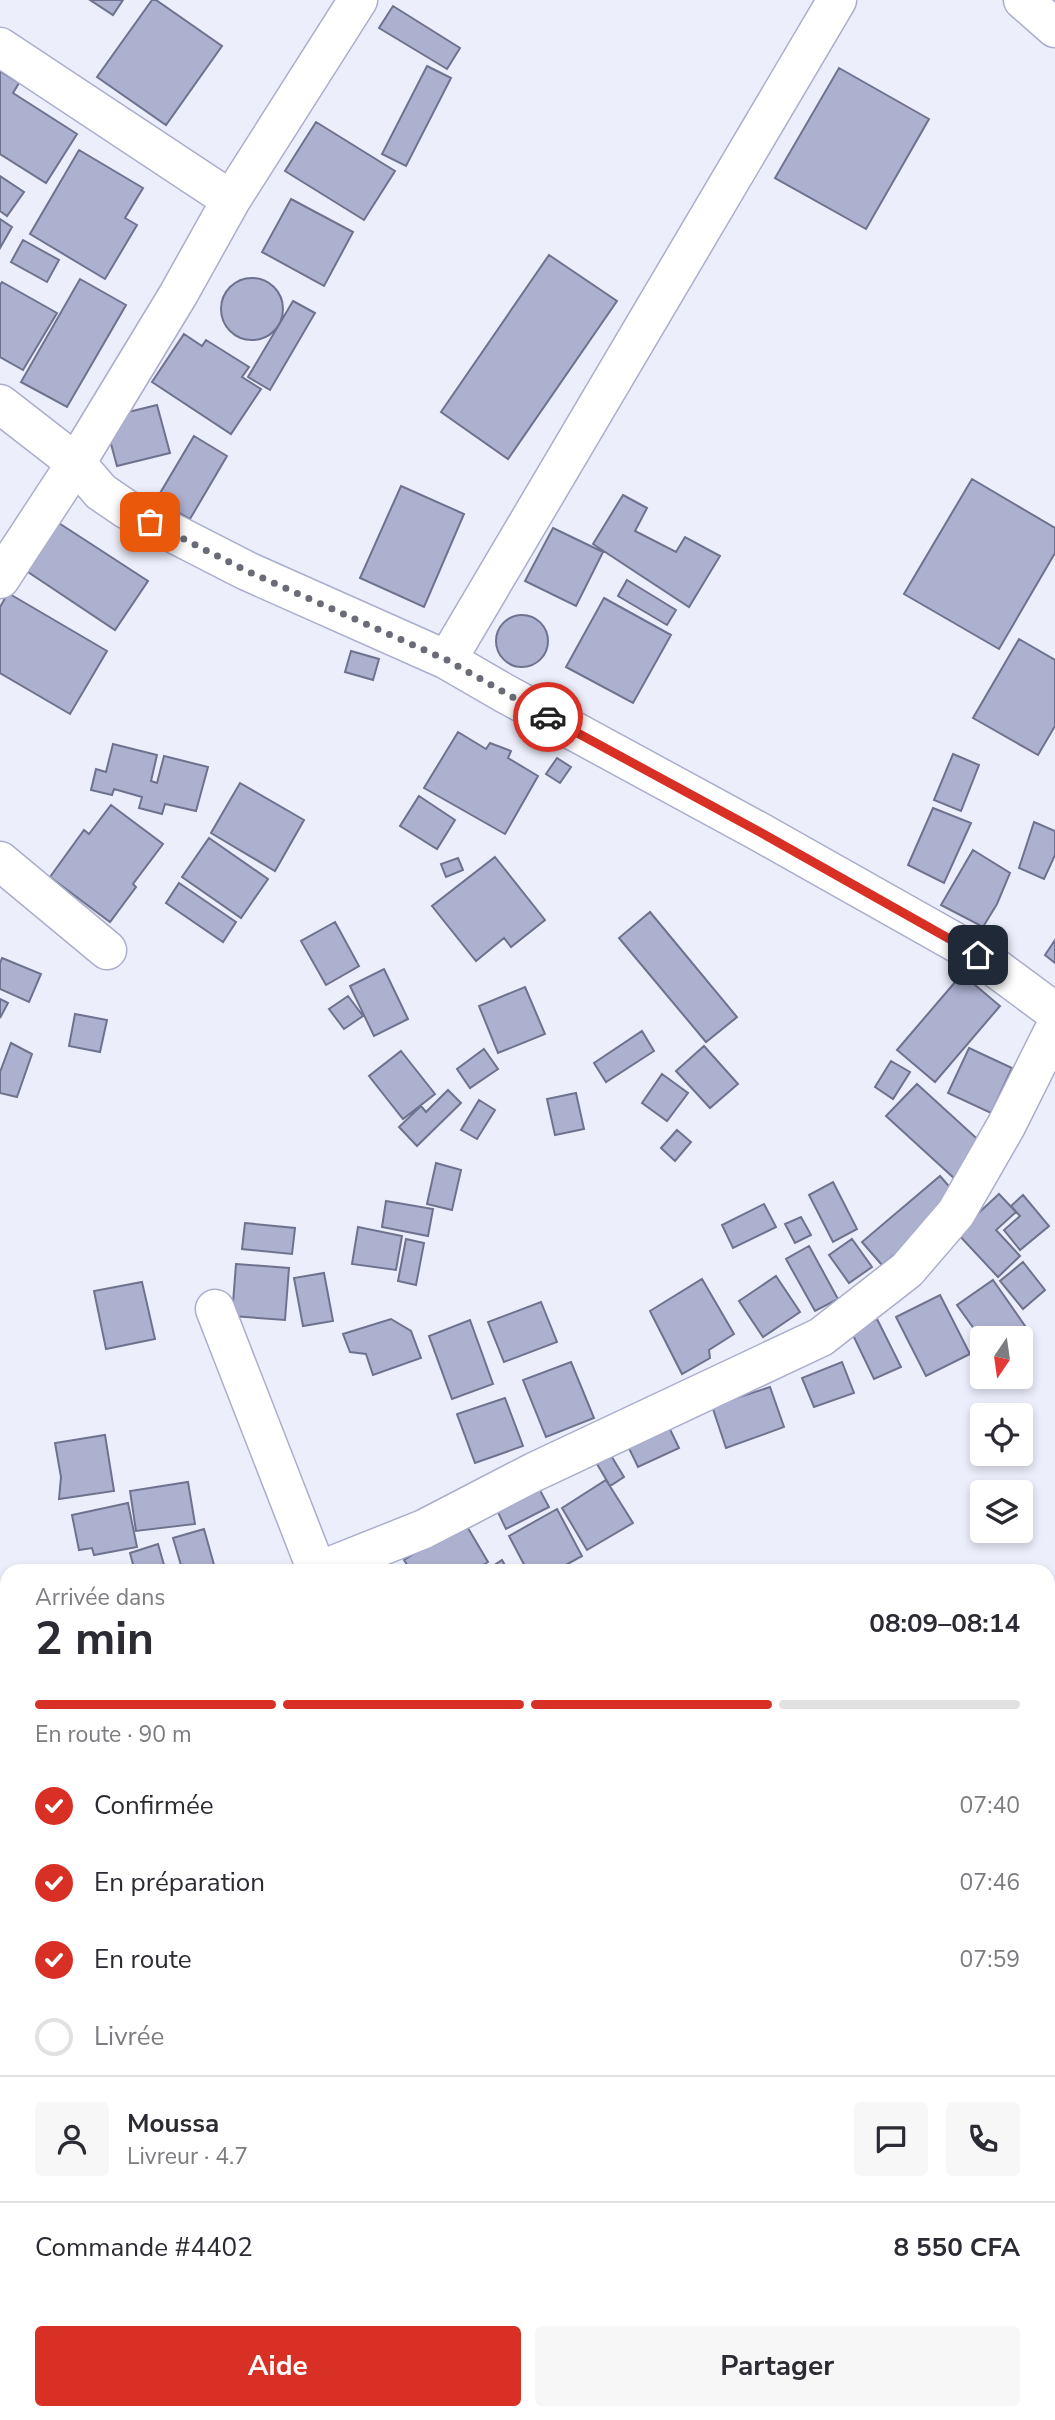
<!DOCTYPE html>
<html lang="fr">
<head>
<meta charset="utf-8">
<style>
  :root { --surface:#fff; --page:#f7f7f7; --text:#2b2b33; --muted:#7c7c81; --line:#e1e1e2; --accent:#d93025 }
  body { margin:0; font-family:"Nunito Sans",sans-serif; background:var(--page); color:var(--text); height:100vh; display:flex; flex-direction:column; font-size:26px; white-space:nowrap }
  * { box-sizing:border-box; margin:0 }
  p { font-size:23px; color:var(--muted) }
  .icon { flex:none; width:38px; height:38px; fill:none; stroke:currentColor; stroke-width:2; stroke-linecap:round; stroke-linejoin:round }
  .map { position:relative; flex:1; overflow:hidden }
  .panel { position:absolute; left:0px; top:1564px; width:1055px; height:856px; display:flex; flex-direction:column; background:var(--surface); border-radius:21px 21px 0 0; box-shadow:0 4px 10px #0003 }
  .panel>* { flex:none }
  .needle { width:46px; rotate:193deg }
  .controls { position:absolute; left:970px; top:1326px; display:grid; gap:14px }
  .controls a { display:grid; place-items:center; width:63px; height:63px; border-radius:7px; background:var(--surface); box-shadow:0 4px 10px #0003; font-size:35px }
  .pin { position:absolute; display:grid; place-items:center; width:60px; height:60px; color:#fff; margin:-30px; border-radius:14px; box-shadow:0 4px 10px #0006 }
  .courier { position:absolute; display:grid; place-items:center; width:70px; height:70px; margin:-35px; border:5px solid #d93025; border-radius:50%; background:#fff; color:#222; box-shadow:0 2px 9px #0007 }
  .overview em { font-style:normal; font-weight:700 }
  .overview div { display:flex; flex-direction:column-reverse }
  .overview { display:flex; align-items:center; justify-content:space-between; height:119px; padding:0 35px }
  h1 { font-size:46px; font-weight:700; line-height:52px }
  .bar { display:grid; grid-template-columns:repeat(4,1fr); gap:10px 7px; align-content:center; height:84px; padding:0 35px }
  .bar i { height:9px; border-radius:5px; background:var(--line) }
  .bar .active { background:var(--accent) }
  .bar p { grid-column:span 4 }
  .line { display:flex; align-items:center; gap:18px; padding:0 35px; border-top:2px solid var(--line) }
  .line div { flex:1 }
  .round { display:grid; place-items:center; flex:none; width:74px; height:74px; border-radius:7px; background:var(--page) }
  ol { padding:0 35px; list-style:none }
  li { display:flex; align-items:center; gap:21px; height:77px }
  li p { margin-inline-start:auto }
  li .icon { padding:7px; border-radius:50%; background:var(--accent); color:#fff; stroke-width:4 }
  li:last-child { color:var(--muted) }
  li i { width:38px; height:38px; border:4px solid var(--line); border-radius:50% }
  .cta { display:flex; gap:14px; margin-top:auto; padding:14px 35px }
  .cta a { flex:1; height:80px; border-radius:7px; background:var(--accent); color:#fff; font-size:28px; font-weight:700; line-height:80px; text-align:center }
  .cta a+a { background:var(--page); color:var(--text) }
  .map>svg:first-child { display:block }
</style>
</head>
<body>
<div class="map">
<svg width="1055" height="2420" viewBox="0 0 1055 2420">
  <rect width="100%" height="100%" fill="#eceefb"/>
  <path fill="#adb1d0" stroke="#6f728e" stroke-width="2" d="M 90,0 L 123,0 L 113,15 Z
    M 152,0 L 156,0 L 222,46 L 166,125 L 97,77 Z
    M 393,6 L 460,48 L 447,69 L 379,28 Z
    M 427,66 L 451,78 L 406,166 L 382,154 Z
    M 839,68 L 929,119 L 866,229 L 775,178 Z
    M 0,71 L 19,83 L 13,93 L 77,134 L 46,183 L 0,154 Z
    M 316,122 L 395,171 L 364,220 L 285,171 Z
    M 79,150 L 143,188 L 125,218 L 137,225 L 105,279 L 30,234 Z
    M 0,176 L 24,192 L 7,216 L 0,211 Z
    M 291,199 L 353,232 L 324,286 L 262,252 Z
    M 0,219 L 12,227 L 0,248 Z
    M 23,240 L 59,260 L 47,282 L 11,262 Z
    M 549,255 L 617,301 L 508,459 L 441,412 Z
    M221 309a31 31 0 1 1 62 0a31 31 0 1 1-62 0Z
    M 80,279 L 126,305 L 67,407 L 21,382 Z
    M 2,282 L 57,313 L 23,370 L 0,357 L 0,285 Z
    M 293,301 L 315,313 L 270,390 L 248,377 Z
    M 184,334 L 202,346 L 206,340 L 249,367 L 242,377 L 261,389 L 231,434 L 152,382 Z
    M 157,405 L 170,453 L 117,466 L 104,418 Z
    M 194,436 L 227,456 L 190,519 L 156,500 Z
    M 972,479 L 1055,528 L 1055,553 L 999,649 L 904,594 Z
    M 401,486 L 464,514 L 424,607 L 360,578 Z
    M 623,495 L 647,508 L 635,531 L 676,552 L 685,537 L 720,556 L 689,607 L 593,544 Z
    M 48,516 L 148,581 L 115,630 L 16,564 Z
    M 553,528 L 603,552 L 576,606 L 525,581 Z
    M 627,580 L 676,610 L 667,625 L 618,596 Z
    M 8,593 L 107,651 L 70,714 L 0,673 L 0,607 Z
    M 604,598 L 671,635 L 633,703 L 566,667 Z
    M496 641a26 26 0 1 1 52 0a26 26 0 1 1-52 0Z
    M 1019,639 L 1055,660 L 1055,726 L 1038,755 L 973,718 Z
    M 351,651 L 379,659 L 373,680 L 345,672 Z
    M 458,732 L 486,749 L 490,743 L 511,751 L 508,758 L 538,776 L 505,834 L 424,788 Z
    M 113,744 L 157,755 L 151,781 L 157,783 L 164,756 L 208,767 L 196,811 L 165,804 L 162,814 L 139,808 L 142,797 L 114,789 L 112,795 L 91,790 L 96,769 L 106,772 Z
    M 953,754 L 979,765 L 961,811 L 934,800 Z
    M 557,758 L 571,767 L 560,783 L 546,774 Z
    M 240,783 L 304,820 L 275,871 L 211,833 Z
    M 419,796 L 455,820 L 437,849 L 400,826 Z
    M 111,805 L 163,844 L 133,884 L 136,887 L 110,922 L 50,877 L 84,830 L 89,834 Z
    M 933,808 L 971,823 L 944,883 L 908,865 Z
    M 1034,822 L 1055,831 L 1055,855 L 1044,879 L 1019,868 Z
    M 209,838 L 268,879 L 241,918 L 182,877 Z
    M 973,850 L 1010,873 L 997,904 L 983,927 L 941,905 Z
    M 495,857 L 545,920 L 511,947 L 504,938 L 476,961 L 432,906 Z
    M 458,858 L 463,870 L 446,877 L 441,864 Z
    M 179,883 L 236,922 L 223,942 L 166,903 Z
    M 650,912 L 737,1017 L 706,1042 L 619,938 Z
    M 335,922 L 359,966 L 326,985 L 301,941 Z
    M 1055,940 L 1055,963 L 1045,955 Z
    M 2,958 L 41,974 L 29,1002 L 0,989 L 0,963 Z
    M 384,969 L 408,1019 L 374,1036 L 350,986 Z
    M 962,974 L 1000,1006 L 935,1082 L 897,1050 Z
    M 525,987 L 545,1034 L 498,1053 L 479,1006 Z
    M 348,996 L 363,1016 L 344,1029 L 329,1009 Z
    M 0,999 L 8,1003 L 0,1018 Z
    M 75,1014 L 107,1020 L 100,1052 L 69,1046 Z
    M 642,1031 L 654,1051 L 606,1082 L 594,1063 Z
    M 11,1043 L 32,1054 L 17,1097 L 0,1093 L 0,1072 Z
    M 704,1046 L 738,1084 L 710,1108 L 676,1071 Z
    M 969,1048 L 1012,1068 L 991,1113 L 948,1093 Z
    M 484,1049 L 498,1069 L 470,1088 L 457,1069 Z
    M 401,1051 L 435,1094 L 403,1119 L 369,1076 Z
    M 891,1061 L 910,1072 L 893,1099 L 875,1087 Z
    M 662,1074 L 688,1093 L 667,1121 L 642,1103 Z
    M 917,1084 L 985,1146 L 955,1179 L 886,1116 Z
    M 448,1090 L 461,1103 L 417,1146 L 399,1127 L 421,1106 L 426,1112 Z
    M 576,1093 L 584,1129 L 555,1135 L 547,1099 Z
    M 479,1100 L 495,1110 L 477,1139 L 461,1130 Z
    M 677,1130 L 691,1142 L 675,1161 L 661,1148 Z
    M 436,1163 L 461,1170 L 452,1210 L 427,1204 Z
    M 940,1176 L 955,1193 L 938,1218 L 882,1265 L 862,1242 Z
    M 833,1182 L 857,1229 L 833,1242 L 809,1195 Z
    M 999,1194 L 1016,1212 L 996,1230 L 1020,1256 L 998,1277 L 957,1233 Z
    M 1023,1195 L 1049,1226 L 1020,1250 L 1004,1230 L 1020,1216 L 1011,1206 Z
    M 386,1201 L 433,1209 L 428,1236 L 382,1227 Z
    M 764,1204 L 776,1227 L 733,1248 L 722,1225 Z
    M 801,1217 L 811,1235 L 795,1243 L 785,1224 Z
    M 245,1223 L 295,1228 L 292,1254 L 242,1249 Z
    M 358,1227 L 402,1236 L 396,1270 L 352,1264 Z
    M 406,1239 L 424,1243 L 416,1285 L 398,1281 Z
    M 852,1239 L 872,1267 L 849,1283 L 829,1255 Z
    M 809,1246 L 838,1299 L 815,1311 L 786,1259 Z
    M 1023,1262 L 1045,1290 L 1023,1309 L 1000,1281 Z
    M 236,1264 L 289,1268 L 285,1320 L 232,1316 Z
    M 324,1273 L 333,1321 L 303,1326 L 294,1278 Z
    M 776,1276 L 800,1312 L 763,1337 L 739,1301 Z
    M 702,1279 L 734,1334 L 709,1350 L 710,1358 L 682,1374 L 650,1311 Z
    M 993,1280 L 1030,1333 L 1020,1340 L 982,1340 L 957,1305 Z
    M 142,1282 L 155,1339 L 106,1349 L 94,1291 Z
    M 940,1295 L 970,1354 L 926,1376 L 896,1317 Z
    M 541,1302 L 557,1342 L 504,1362 L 488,1322 Z
    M 391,1319 L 411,1331 L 421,1358 L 373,1375 L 366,1354 L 350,1352 L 343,1334 Z
    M 877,1319 L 901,1367 L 874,1379 L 851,1331 Z
    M 470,1320 L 493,1384 L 452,1399 L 429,1336 Z
    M 571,1362 L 594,1418 L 546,1437 L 523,1380 Z
    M 842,1362 L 854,1393 L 814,1407 L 802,1378 Z
    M 770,1387 L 784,1427 L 726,1448 L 712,1406 Z
    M 505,1398 L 523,1446 L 475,1463 L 457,1414 Z
    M 666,1421 L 679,1448 L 638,1467 L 625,1440 Z
    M 105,1435 L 114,1491 L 59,1499 L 61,1477 L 55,1443 Z
    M 607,1449 L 624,1477 L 610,1486 L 593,1457 Z
    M 606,1480 L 633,1523 L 587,1550 L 562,1508 Z
    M 188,1482 L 195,1524 L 136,1531 L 130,1491 Z
    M 536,1483 L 549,1507 L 506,1529 L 494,1504 Z
    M 128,1503 L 137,1547 L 94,1555 L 92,1548 L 79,1550 L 72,1515 Z
    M 557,1509 L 582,1556 L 553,1572 L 528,1572 L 509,1536 Z
    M 465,1523 L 488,1562 L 472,1572 L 412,1572 L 404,1560 Z
    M 204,1529 L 216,1572 L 183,1572 L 173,1538 Z
    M 158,1544 L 166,1572 L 135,1572 L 130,1553 Z
    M 502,1560 L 509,1572 L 484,1572 Z
    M 7,1883 L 7,1957 L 0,1960 L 0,1886 Z
    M 7,2139 L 7,2167 L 0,2154 L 0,2142 Z
    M 647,2413 L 701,2413 L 709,2420 L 642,2420 Z"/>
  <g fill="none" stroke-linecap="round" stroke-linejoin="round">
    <g stroke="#aaaecc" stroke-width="41">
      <path id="minor" d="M 1023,0 L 1055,28
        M 0,47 L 231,200
        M 0,404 L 76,463 L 101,492 L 126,509 L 247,571 L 447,660 L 504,693 L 758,831 L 978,955 L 1055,1012
        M 0,579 L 76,463 L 178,295 L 231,200 L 358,0
        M 447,660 L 837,0
        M 0,861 L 107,950
        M 215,1309 L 317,1571
        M 316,1572 L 424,1529 L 534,1472 L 821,1337 L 907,1270 L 956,1213 L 1006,1126 L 1055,1028
        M 1048,1798 L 1055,1792
        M 0,2272 L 7,2269
        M 928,2413 L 933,2420
        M 520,2420 L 523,2413"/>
    </g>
    <use href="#minor" stroke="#fff" stroke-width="38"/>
  </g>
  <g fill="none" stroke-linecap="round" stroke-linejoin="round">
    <path stroke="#696b76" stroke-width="7" stroke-dasharray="0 12.6" d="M 150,522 L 247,571 L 447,660 L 548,717"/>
    <path stroke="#d93025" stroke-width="9" d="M 548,717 L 758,831 L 978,955"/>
  </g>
</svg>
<div class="controls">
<a><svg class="needle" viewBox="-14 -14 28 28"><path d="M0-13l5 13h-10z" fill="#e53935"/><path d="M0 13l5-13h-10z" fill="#7c7c81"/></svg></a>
<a><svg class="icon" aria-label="locate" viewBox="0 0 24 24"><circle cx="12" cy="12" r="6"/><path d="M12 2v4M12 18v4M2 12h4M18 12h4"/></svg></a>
<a><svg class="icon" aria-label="layers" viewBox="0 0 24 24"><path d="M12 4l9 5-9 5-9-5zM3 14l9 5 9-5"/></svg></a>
</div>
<div class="pin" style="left:150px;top:522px;background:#ea580c"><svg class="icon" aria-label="bag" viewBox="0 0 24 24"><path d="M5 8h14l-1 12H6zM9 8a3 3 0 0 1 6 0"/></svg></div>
<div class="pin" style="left:978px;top:955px;background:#1f2937"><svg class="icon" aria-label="home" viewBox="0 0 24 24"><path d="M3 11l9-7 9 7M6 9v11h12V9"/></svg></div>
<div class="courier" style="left:548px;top:717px"><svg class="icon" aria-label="car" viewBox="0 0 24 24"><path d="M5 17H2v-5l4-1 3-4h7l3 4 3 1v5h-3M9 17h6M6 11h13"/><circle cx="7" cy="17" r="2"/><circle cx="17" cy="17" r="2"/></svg></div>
<section class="panel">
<div class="overview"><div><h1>2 min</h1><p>Arrivée dans</p></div><em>08:09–08:14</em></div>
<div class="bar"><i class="active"></i><i class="active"></i><i class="active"></i><i></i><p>En route · 90 m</p></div>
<ol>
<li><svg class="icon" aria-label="check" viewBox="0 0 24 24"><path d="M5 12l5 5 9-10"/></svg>Confirmée<p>07:40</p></li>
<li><svg class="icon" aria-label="check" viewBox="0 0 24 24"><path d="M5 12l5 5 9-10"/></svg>En préparation<p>07:46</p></li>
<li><svg class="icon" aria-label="check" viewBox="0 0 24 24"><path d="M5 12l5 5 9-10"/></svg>En route<p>07:59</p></li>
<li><i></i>Livrée</li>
</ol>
<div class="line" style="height:126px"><a class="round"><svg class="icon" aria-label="person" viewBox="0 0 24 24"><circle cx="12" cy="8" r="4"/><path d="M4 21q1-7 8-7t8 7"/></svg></a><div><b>Moussa</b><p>Livreur · 4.7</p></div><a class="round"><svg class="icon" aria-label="chat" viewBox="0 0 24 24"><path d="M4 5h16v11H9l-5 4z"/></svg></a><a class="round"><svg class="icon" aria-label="phone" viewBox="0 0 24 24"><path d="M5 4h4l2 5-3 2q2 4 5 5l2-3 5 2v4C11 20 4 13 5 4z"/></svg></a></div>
<div class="line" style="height:91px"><div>Commande #4402</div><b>8 550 CFA</b></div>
<div class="cta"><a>Aide</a><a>Partager</a></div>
</section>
</div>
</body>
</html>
